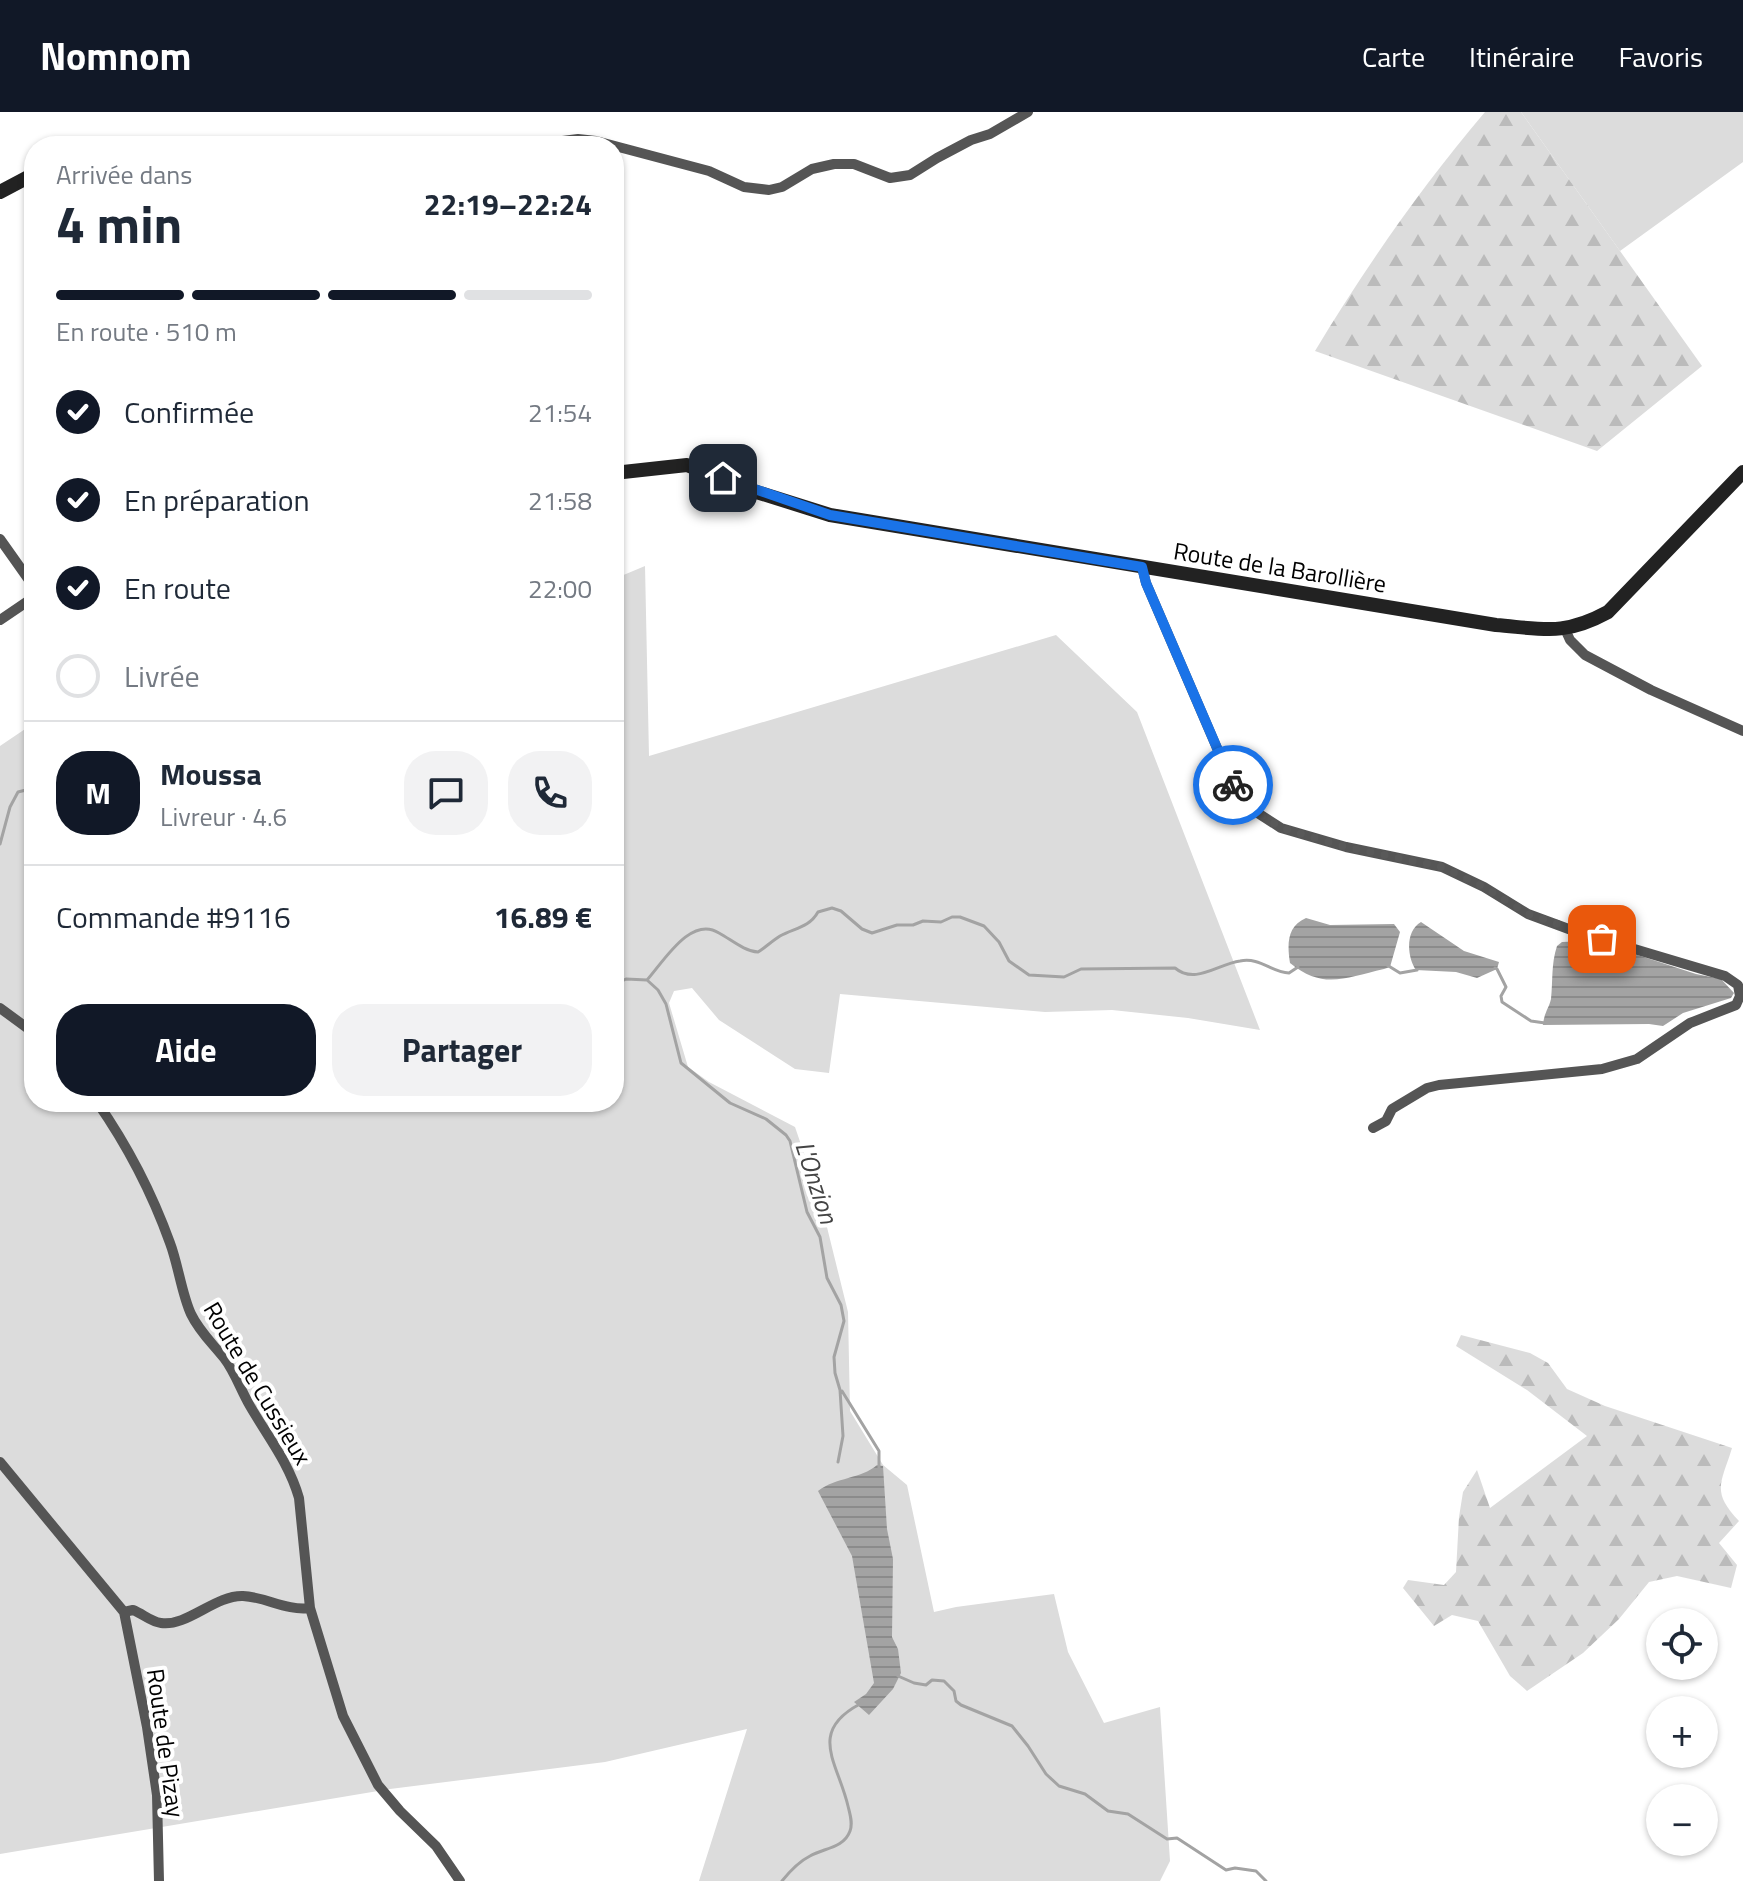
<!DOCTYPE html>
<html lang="fr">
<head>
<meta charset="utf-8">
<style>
  :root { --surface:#fff; --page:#f2f2f3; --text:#1f2937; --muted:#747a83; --line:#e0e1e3; --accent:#111827 }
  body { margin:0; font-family:"Titillium Web",sans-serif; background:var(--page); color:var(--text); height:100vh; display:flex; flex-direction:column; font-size:30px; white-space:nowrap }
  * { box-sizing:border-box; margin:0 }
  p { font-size:26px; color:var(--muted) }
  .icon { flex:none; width:44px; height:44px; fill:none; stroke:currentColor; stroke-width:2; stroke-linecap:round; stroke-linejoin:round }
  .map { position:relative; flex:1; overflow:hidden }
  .details { position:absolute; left:24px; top:24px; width:600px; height:976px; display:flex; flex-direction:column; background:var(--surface); border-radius:32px; box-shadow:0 2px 6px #0004 }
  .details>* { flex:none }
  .controls { position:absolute; left:1646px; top:1496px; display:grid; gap:16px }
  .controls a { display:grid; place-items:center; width:72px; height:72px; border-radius:50%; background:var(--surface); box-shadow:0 2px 6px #0004; font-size:40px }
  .pin { position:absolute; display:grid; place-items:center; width:68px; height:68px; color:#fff; margin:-34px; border-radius:16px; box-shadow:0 4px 12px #0006 }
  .courier { position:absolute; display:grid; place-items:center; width:80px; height:80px; margin:-40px; border:6px solid #1a73e8; border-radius:50%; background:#fff; color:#222; box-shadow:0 2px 10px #0007 }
  .overview em { font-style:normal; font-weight:700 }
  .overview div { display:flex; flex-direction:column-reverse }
  .overview { display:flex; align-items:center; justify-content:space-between; height:136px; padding:0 32px }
  h1 { font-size:52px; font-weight:700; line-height:60px }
  .bar { display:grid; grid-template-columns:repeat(4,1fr); gap:12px 8px; align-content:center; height:96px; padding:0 32px }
  .bar i { height:10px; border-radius:6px; background:var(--line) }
  .bar .on { background:var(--accent) }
  .bar p { grid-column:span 4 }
  .line { display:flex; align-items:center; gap:20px; padding:0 32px; border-top:2px solid var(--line) }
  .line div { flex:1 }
  .round { display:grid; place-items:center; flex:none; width:84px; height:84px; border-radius:32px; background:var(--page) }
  ol { padding:0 32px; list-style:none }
  li { display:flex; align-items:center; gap:24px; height:88px }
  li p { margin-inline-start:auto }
  li .icon { padding:8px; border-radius:50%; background:var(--accent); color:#fff; stroke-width:4 }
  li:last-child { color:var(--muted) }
  li i { width:44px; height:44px; border:4px solid var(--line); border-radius:50% }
  .action { display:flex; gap:16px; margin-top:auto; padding:16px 32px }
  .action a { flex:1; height:92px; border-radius:32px; background:var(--accent); color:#fff; font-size:32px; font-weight:700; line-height:92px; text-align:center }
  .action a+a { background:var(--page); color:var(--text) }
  header { display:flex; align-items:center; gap:48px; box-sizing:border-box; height:112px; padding:0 40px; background:var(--accent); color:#fff }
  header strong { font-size:38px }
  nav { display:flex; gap:44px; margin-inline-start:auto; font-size:28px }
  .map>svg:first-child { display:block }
</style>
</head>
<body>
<header>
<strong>Nomnom</strong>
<nav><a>Carte</a><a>Itinéraire</a><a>Favoris</a></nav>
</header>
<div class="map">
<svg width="1743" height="1769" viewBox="0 0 1743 1769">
  <defs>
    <pattern id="forest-firs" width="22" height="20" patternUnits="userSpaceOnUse" patternTransform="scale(2)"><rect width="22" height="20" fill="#dcdcdc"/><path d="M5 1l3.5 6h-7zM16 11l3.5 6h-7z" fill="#bbb"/></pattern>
    <pattern id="water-rules" width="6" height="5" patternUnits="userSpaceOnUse" patternTransform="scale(2)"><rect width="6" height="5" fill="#a3a3a3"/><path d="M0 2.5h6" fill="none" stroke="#8b8b8b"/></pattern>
  </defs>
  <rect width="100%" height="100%" fill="#fff"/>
  <path fill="#dcdcdc" d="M 1521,0 L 1743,0 L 1743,50 L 1620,139 Z
    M 645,454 L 649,644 L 1056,523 L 1137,600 L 1260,918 L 1188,906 L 1112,898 L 1045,900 L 840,882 L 829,961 L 795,957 L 719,908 L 692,876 L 674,879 L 669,891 L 688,955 L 709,970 L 795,1015 L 821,1091 L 848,1200 L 850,1299 L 883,1353 L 907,1373 L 934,1500 L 956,1495 L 1054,1482 L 1068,1540 L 1104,1611 L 1160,1595 L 1170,1749 L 1160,1769 L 699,1769 L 747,1617 L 605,1650 L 390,1677 L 0,1742 L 0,634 L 34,611 L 34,990 L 614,990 L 614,467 Z"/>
  <path fill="url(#forest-firs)" d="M 1485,0 L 1521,0 L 1702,254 L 1597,339 L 1315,239 C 1365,156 1422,74 1485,0 Z
    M 1461,1223 L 1530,1241 L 1548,1251 L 1567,1277 L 1605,1294 L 1732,1336 C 1721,1372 1711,1379 1739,1409 L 1719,1431 L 1737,1453 L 1731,1476 L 1677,1464 L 1649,1470 L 1619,1507 L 1583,1541 L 1527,1579 L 1510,1564 L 1478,1509 L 1452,1503 L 1434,1514 L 1403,1476 L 1408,1468 L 1444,1473 L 1456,1460 L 1459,1405 L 1463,1380 L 1477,1358 L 1490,1396 L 1587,1324 L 1527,1278 L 1456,1234 Z"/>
  <path fill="url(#water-rules)" d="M 1306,806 L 1330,813 L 1394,812 L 1400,820 L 1390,855 L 1384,857 C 1345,866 1323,878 1290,851 C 1287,832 1287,814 1306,806 Z
    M 1421,810 L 1464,839 L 1499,850 L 1497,857 L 1477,866 L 1456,860 L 1416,858 C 1407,845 1405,819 1421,810 Z
    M 1585,829 L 1601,831 L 1696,862 L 1721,867 L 1734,881 L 1731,886 L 1683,901 L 1663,914 L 1649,912 L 1543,913 C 1544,901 1549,896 1551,887 C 1553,869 1551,852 1557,834 L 1562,830 Z
    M 877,1353 L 883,1354 L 887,1417 L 893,1447 L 892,1525 L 898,1537 L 901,1561 L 893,1577 L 869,1603 L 854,1590 L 866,1582 L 874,1571 L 852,1444 L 818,1379 C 836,1365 861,1367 877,1353 Z"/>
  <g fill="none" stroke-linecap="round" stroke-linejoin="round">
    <path stroke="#a3a3a3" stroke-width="3" d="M 0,732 L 10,695 L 18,680 L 26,678 L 34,660
      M 1387,853 L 1400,861 L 1417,858
      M 1495,856 L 1497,857 L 1506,875 L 1501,884 L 1502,890 L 1531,909 L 1545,911
      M 647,868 C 664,849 691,803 719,821 C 732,828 744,839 758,840 C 766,835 772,829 780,824 C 794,816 809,816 818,800 L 832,796 L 841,799 L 862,817 L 872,821 L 897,813 L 913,813 L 923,809 L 941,810 L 952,805 L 960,805 L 984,814 L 999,830 L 1009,849 L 1029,863 L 1064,865 L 1081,857 L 1175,856 C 1195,873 1218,852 1240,849 C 1260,845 1271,860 1289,861 L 1298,855
      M 614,873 L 626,867 L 647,868 L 658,878 L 666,892 L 681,951 L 730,991 L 766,1007 L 786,1023 L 790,1029 L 807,1100 L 820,1125 L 827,1166 L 841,1193 L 844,1209 L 834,1245 L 835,1261 L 840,1278 L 843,1324 L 838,1350
      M 842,1279 L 879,1339 L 879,1356
      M 898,1564 L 914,1571 L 926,1573 L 932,1568 L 944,1569 L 954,1579 L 956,1589 L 961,1593 L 1012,1614 L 1028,1634 L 1046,1662 L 1059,1674 L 1085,1682 L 1108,1699 L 1128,1702 L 1167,1727 L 1177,1726 L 1226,1758 L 1235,1756 L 1256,1759 L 1266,1769
      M 782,1769 C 790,1759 798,1750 810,1744 C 824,1736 844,1736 850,1719 C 853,1711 850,1702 848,1694 C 838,1651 807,1620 860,1592"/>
    <path stroke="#555" stroke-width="10" d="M 524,34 L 578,27 L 596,29 L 709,59 L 744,75 L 769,78 L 782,75 L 812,57 L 834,52 L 854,52 L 890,66 L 910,63 L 937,46 L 971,28 L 990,22 L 1028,0
      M 0,427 L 34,475
      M 1142,455 L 1146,471 L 1232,671 L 1247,694 L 1281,716 L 1346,735 L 1442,755 L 1484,775 L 1528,802 L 1574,819 L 1725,864 L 1738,873 L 1740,884 L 1736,893 L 1690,911 L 1637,947 L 1602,957 L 1439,973 L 1427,976 L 1392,997 L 1386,1009 L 1373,1016
      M 0,508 L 34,485
      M 1565,517 L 1570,528 L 1585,543 L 1651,578 L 1743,619
      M 0,896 L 34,921
      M 97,990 C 127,1033 152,1081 170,1131 C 178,1152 182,1183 191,1202 C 199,1219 212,1231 224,1246 C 235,1260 241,1279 250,1294 C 268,1325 289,1351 299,1386 L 310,1496 L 343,1604 L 378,1673 L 400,1699 L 436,1734 L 460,1769
      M 0,1350 L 124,1500
      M 124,1500 L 147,1615 L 157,1683 L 159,1769
      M 124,1500 L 133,1498 C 143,1502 151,1510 161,1511 C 187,1515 215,1483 243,1484 C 266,1485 286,1499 310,1496"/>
    <path stroke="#222" stroke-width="14" d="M 0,80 L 34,62
      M 614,361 L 687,353 L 747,377 L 830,403 L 1496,513 C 1544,517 1564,524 1608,500 L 1743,360"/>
  </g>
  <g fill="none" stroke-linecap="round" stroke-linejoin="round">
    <path stroke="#595959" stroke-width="8" stroke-dasharray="0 14.4" d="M 1233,673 L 1247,694 L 1281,716 L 1346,735 L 1442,755 L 1484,775 L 1528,802 L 1602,827"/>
    <path stroke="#1a73e8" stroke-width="10" d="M 723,366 L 830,403 L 1142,455 L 1146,471 L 1233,673"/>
  </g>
  <g text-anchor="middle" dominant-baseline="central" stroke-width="8" stroke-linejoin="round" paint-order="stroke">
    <g font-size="24" fill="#000" stroke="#fff">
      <text transform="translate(1280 455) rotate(9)">Route de la Barollière</text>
      <text transform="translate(258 1271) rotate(59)">Route de Cussieux</text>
      <text transform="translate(166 1631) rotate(82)">Route de Pizay</text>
    </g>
    <g font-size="26" font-style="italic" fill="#444" stroke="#fff">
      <text transform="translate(817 1070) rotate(72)">L'Onzion</text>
    </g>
  </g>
</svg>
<div class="controls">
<a><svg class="icon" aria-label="locate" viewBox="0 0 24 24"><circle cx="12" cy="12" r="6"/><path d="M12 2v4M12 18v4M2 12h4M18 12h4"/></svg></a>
<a>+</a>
<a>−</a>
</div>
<div class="pin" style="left:1602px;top:827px;background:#ea580c"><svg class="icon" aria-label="bag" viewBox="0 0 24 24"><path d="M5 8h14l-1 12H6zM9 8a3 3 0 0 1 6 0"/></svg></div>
<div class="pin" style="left:723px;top:366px;background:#1f2937"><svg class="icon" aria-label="home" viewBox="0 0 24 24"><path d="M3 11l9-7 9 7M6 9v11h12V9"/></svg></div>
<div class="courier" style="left:1233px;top:673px"><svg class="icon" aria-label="bike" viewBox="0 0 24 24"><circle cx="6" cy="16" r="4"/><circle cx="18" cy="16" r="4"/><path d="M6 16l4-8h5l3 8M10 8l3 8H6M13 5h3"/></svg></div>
<section class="details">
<div class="overview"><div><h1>4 min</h1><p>Arrivée dans</p></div><em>22:19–22:24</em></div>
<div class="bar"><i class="on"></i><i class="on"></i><i class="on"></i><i></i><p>En route · 510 m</p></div>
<ol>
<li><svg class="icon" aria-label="check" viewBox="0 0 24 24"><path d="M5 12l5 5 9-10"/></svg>Confirmée<p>21:54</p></li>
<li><svg class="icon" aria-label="check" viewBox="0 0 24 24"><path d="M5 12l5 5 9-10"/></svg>En préparation<p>21:58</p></li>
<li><svg class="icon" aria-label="check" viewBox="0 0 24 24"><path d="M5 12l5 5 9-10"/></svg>En route<p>22:00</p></li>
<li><i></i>Livrée</li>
</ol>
<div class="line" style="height:144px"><b class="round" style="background:var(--accent);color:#fff">M</b><div><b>Moussa</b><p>Livreur · 4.6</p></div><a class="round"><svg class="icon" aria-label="chat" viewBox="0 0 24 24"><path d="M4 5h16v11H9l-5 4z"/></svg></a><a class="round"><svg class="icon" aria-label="phone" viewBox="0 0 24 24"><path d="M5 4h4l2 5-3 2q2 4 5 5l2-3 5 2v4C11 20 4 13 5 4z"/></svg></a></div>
<div class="line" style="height:104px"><div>Commande #9116</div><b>16.89 €</b></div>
<div class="action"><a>Aide</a><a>Partager</a></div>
</section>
</div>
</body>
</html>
